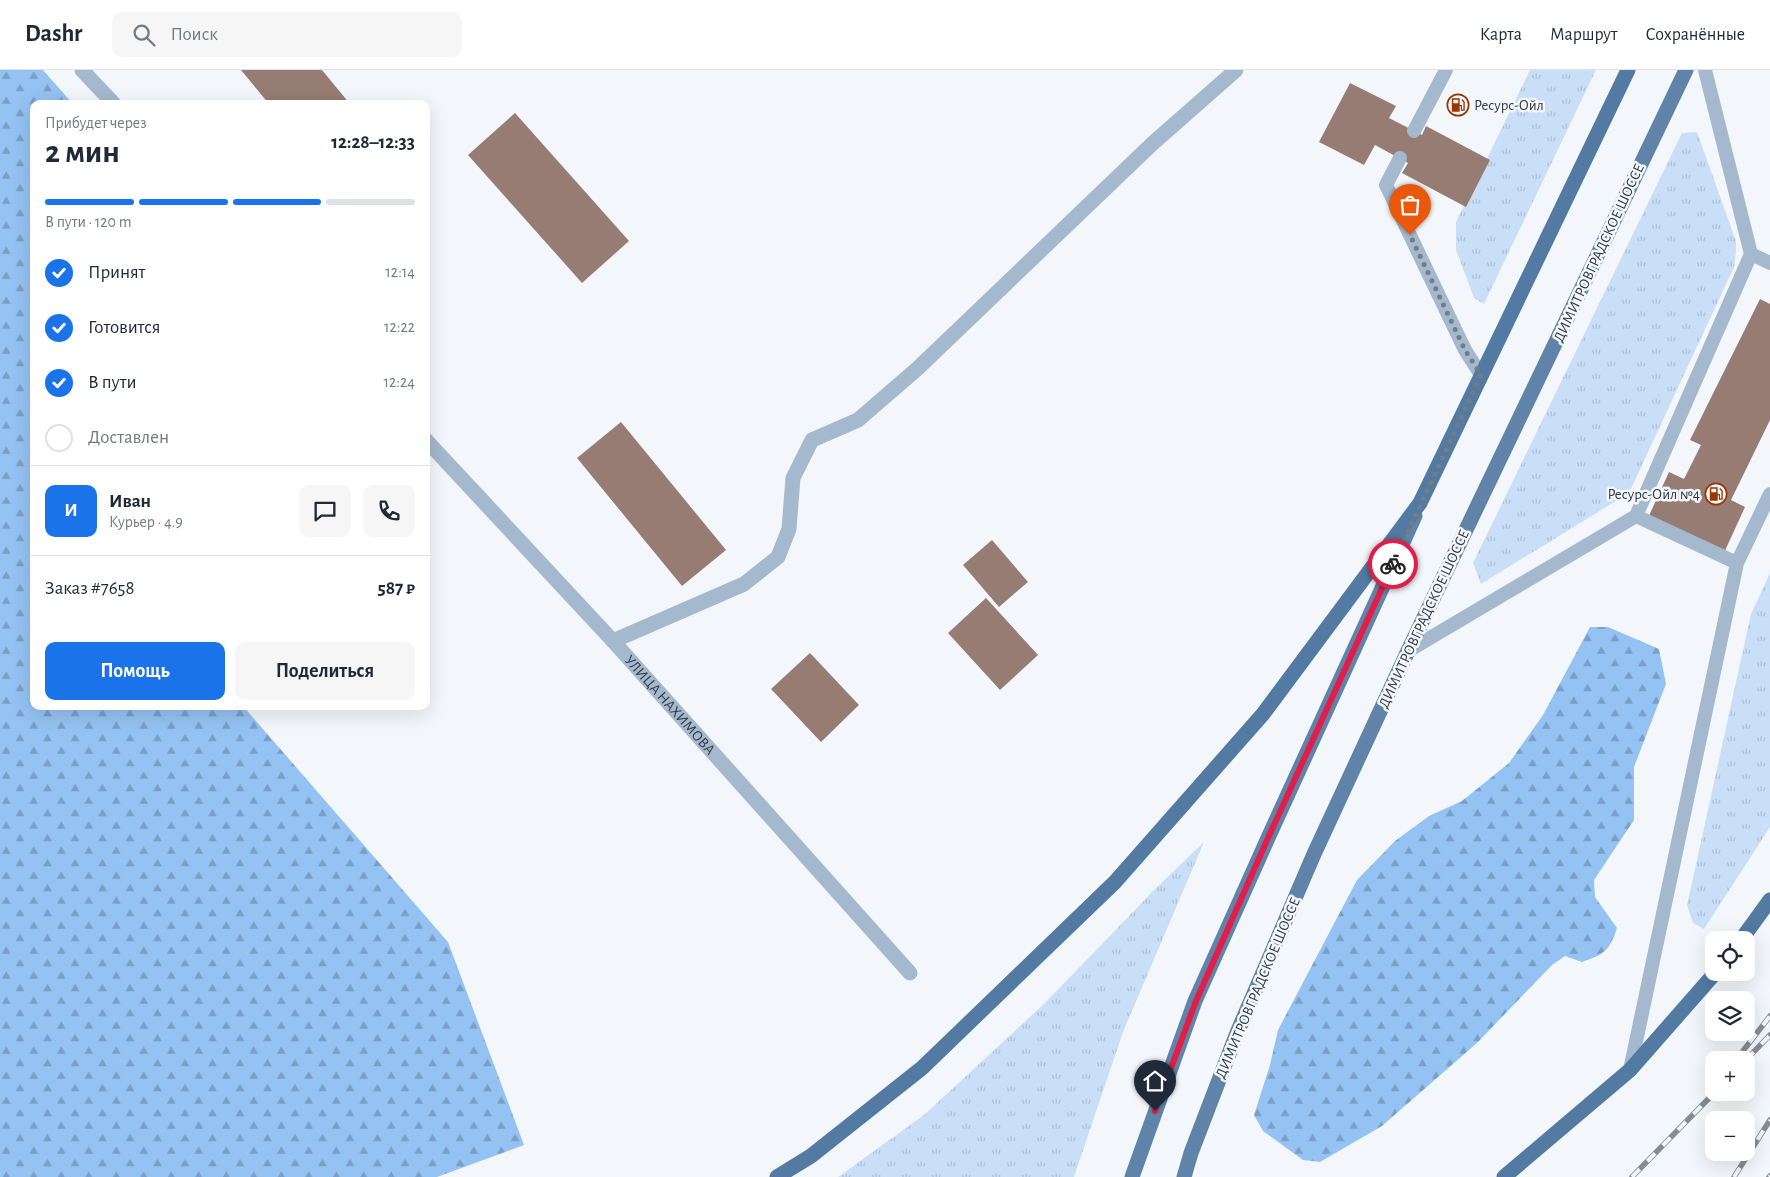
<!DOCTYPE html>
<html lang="ru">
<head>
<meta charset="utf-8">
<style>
  :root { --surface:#fff; --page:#f6f6f7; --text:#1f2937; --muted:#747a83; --line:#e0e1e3; --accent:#1a73e8 }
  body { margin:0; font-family:"Alegreya Sans",sans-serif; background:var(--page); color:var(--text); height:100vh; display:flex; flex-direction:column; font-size:19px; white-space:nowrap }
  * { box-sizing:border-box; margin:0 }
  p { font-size:16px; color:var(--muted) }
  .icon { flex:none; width:28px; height:28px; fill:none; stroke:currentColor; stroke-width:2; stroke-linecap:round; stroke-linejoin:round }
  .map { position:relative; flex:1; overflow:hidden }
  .sheet { position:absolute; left:30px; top:30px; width:400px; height:610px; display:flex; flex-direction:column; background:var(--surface); border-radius:10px; box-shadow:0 5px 20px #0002 }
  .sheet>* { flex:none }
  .controls { position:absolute; left:1705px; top:861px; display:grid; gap:10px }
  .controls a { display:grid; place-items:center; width:50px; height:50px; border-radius:10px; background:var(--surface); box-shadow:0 5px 20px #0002; font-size:25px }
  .pin { position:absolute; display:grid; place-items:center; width:42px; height:42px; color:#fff; margin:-51px -21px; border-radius:50% 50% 50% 0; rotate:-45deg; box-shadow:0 0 5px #0007 }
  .pin .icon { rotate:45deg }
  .courier { position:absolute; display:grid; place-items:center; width:50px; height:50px; margin:-25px; border:4px solid #e11d48; border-radius:50%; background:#fff; color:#222; box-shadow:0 1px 6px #0007 }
  .head em { font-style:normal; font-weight:700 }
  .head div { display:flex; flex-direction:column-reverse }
  .head { display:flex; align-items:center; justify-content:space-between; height:85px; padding:0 15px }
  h1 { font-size:32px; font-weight:700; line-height:38px }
  .bar { display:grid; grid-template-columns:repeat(4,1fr); gap:8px 5px; align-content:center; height:60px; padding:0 15px }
  .bar i { height:6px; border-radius:4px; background:var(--line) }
  .bar .current { background:var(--accent) }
  .bar p { grid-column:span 4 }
  .line { display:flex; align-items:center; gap:12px; padding:0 15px; border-top:1px solid var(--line) }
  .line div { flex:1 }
  .round { display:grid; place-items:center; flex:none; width:52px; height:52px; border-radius:10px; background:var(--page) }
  ol { padding:0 15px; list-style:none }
  li { display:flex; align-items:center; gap:15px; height:55px }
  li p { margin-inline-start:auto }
  li .icon { padding:5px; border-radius:50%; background:var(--accent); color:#fff; stroke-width:4 }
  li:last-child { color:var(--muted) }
  li i { width:28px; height:28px; border:2px solid var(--line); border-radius:50% }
  .action { display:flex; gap:10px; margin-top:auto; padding:10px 15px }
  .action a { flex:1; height:58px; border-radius:10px; background:var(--accent); color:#fff; font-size:20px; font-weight:700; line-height:58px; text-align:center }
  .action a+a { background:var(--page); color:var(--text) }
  header { display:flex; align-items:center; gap:30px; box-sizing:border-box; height:70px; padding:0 25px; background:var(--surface); border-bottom:1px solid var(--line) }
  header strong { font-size:24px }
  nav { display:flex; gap:28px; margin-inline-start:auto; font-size:18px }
  .search { width:350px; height:45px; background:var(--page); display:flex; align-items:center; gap:12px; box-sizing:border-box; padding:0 18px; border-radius:10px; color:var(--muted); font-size:19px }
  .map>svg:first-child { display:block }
</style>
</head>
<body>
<header>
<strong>Dashr</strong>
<div class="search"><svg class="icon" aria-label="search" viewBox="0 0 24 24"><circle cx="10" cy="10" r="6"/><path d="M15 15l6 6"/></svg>Поиск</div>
<nav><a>Карта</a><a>Маршрут</a><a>Сохранённые</a></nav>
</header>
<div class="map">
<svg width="1770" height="1107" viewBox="0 0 1770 1107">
  <defs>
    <pattern id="grass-tufts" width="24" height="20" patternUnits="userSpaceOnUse" patternTransform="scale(1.25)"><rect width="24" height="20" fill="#c8dff7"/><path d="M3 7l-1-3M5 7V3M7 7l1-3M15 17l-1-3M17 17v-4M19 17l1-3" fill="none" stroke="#acc0d5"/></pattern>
    <pattern id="forest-firs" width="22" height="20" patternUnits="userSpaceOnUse" patternTransform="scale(1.25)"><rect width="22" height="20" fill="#94c2f2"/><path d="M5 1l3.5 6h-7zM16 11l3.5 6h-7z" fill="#799fc6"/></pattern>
  </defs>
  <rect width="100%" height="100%" fill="#f3f7fb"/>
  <path fill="url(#grass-tufts)" d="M 1530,0 L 1596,0 L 1484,234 L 1474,228 L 1456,180 L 1456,152 Z
    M 1697,62 L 1736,171 L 1736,182 L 1734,197 L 1629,423 L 1481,514 L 1473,493 L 1682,63 Z
    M 1770,503 L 1770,757 L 1704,859 L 1693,853 L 1687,835 L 1751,544 Z
    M 1204,772 L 1123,962 L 1074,1107 L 838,1107 L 924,1045 L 1045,933 L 1156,818 Z"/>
  <path fill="url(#forest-firs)" d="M 0,0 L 43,0 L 73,34 L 34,34 L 34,636 L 243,636 L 448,872 L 524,1075 L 437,1107 L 0,1107 Z
    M 1590,557 L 1608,557 L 1659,579 L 1666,614 L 1634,697 L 1634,750 L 1594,810 L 1595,827 L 1617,858 C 1609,882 1604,884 1582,892 L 1565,886 L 1552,895 L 1477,973 L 1382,1056 L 1320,1092 L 1303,1090 L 1263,1061 L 1254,1045 L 1270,995 L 1278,960 L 1357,810 L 1395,771 L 1429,746 L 1462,731 L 1509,693 L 1543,645 Z"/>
  <path fill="#967c73" d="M 241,0 L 322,0 L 350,34 L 269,34 Z
    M 1350,13 L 1396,36 L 1389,48 L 1422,65 L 1426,56 L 1490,90 L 1466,137 L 1402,103 L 1408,93 L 1375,75 L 1364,95 L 1319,72 Z
    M 515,43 L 629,171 L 582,213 L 468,85 Z
    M 1760,229 L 1770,234 L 1770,350 L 1731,430 L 1745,437 L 1723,485 L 1647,450 L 1669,402 L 1684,409 L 1701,375 L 1690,370 Z
    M 621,352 L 726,480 L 682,516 L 577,388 Z
    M 992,470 L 1028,512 L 999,537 L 963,495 Z
    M 986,528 L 1038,585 L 1000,620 L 948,563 Z
    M 810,583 L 859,635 L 821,672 L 771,619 Z"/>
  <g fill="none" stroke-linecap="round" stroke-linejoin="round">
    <path stroke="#a4b8ce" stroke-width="14" d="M 1414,61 L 1446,0
      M 1400,88 L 1386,115 L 1465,280 L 1481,305
      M 1751,184 L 1770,193
      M 1636,446 L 1737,493 L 1770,424
      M 1408,581 L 1636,446 L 1751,184 L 1705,0
      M 1630,1000 L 1737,493"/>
    <g stroke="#a4b8ce" stroke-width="15">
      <path d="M 82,0 L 114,34"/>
      <path id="s1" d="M 426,370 L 613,571 L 910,903"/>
      <path d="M 613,571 L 744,514 L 778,487 L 789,459 L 793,408 L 812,370 L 858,350 L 917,299 L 1152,74 L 1236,0"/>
    </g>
    <path stroke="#5f83a9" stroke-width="15" d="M 1132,1107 L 1195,931 L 1268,768 L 1415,446
      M 1184,1107 L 1191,1083 L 1237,963 L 1314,784 L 1408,581 L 1686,0"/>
    <path stroke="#527aa2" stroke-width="15" d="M 1741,870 L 1770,830
      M 777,1107 L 811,1086 L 922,998 L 1115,812 L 1263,644 L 1420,433 L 1628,0
      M 1504,1107 L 1630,1000 L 1716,902"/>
    <g stroke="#868c92" stroke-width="5.5">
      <path id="rail" d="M 1736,990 L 1770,946
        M 1746,990 L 1770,965
        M 1632,1107 L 1715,1022
        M 1734,1107 L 1770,1050
        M 1769,1107 L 1770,1106"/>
    </g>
    <use href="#rail" stroke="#f3f7fb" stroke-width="4" stroke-dasharray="11" stroke-linecap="butt"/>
  </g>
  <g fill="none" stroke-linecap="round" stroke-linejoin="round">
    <path stroke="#767c83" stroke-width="5" stroke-dasharray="0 9" d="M 1393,494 L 1481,305 L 1465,280 L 1410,165"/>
    <path stroke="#e11d48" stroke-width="6" d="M 1155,1041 L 1196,931 L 1268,768 L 1393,494"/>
  </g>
  <defs>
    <g id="fuel-ring" transform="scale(1.125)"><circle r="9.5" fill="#f3f7fb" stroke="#993600" stroke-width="1.5"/><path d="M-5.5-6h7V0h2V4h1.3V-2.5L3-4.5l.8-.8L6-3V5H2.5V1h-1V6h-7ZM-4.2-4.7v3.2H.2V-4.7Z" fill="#993600"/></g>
  </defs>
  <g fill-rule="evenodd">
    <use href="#fuel-ring" x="1458" y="35"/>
    <use href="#fuel-ring" x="1716" y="424"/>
  </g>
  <g text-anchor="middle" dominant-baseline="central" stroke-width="5" stroke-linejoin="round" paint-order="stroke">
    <g font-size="15" fill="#323a42" stroke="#f3f7fb" text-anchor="start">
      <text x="1474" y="35">Ресурс-Ойл</text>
      <text x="1700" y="424" text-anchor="end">Ресурс-Ойл №4</text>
    </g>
    <g font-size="15" fill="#323a42" stroke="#f3f7fb">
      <text transform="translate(1599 183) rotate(-65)">ДИМИТРОВГРАДСКОЕ ШОССЕ</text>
      <text transform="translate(1424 549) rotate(-65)">ДИМИТРОВГРАДСКОЕ ШОССЕ</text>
      <text stroke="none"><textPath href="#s1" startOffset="360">УЛИЦА НАХИМОВА</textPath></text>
      <text transform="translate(1258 918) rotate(-67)">ДИМИТРОВГРАДСКОЕ ШОССЕ</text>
    </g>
  </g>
</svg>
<div class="controls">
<a><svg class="icon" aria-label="locate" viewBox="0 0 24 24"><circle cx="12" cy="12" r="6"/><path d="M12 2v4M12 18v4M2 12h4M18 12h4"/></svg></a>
<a><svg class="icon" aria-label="layers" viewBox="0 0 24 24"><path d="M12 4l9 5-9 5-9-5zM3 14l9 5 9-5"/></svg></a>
<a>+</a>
<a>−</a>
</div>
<div class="pin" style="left:1410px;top:165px;background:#ea580c"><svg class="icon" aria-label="bag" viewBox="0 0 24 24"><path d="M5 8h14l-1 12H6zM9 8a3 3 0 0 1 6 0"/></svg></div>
<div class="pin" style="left:1155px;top:1041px;background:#1f2937"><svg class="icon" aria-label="home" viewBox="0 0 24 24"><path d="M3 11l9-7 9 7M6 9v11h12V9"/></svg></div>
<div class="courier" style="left:1393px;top:494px"><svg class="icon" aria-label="bike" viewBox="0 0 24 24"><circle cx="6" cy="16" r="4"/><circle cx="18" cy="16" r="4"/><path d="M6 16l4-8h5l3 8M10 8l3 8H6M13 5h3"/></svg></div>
<section class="sheet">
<div class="head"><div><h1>2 мин</h1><p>Прибудет через</p></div><em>12:28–12:33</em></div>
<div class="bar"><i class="current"></i><i class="current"></i><i class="current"></i><i></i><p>В пути · 120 m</p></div>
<ol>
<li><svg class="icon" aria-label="check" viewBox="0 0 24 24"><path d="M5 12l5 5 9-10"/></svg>Принят<p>12:14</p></li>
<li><svg class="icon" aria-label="check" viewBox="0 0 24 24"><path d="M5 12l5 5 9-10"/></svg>Готовится<p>12:22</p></li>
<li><svg class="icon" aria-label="check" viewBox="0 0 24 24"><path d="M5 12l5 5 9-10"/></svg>В пути<p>12:24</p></li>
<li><i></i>Доставлен</li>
</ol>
<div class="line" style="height:90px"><b class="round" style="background:var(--accent);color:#fff">И</b><div><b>Иван</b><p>Курьер · 4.9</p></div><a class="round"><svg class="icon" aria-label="chat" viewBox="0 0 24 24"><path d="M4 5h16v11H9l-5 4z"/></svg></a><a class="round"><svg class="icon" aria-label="phone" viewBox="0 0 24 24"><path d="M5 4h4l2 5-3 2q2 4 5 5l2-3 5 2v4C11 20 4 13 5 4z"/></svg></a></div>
<div class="line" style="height:65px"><div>Заказ #7658</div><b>587 ₽</b></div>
<div class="action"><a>Помощь</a><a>Поделиться</a></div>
</section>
</div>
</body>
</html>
